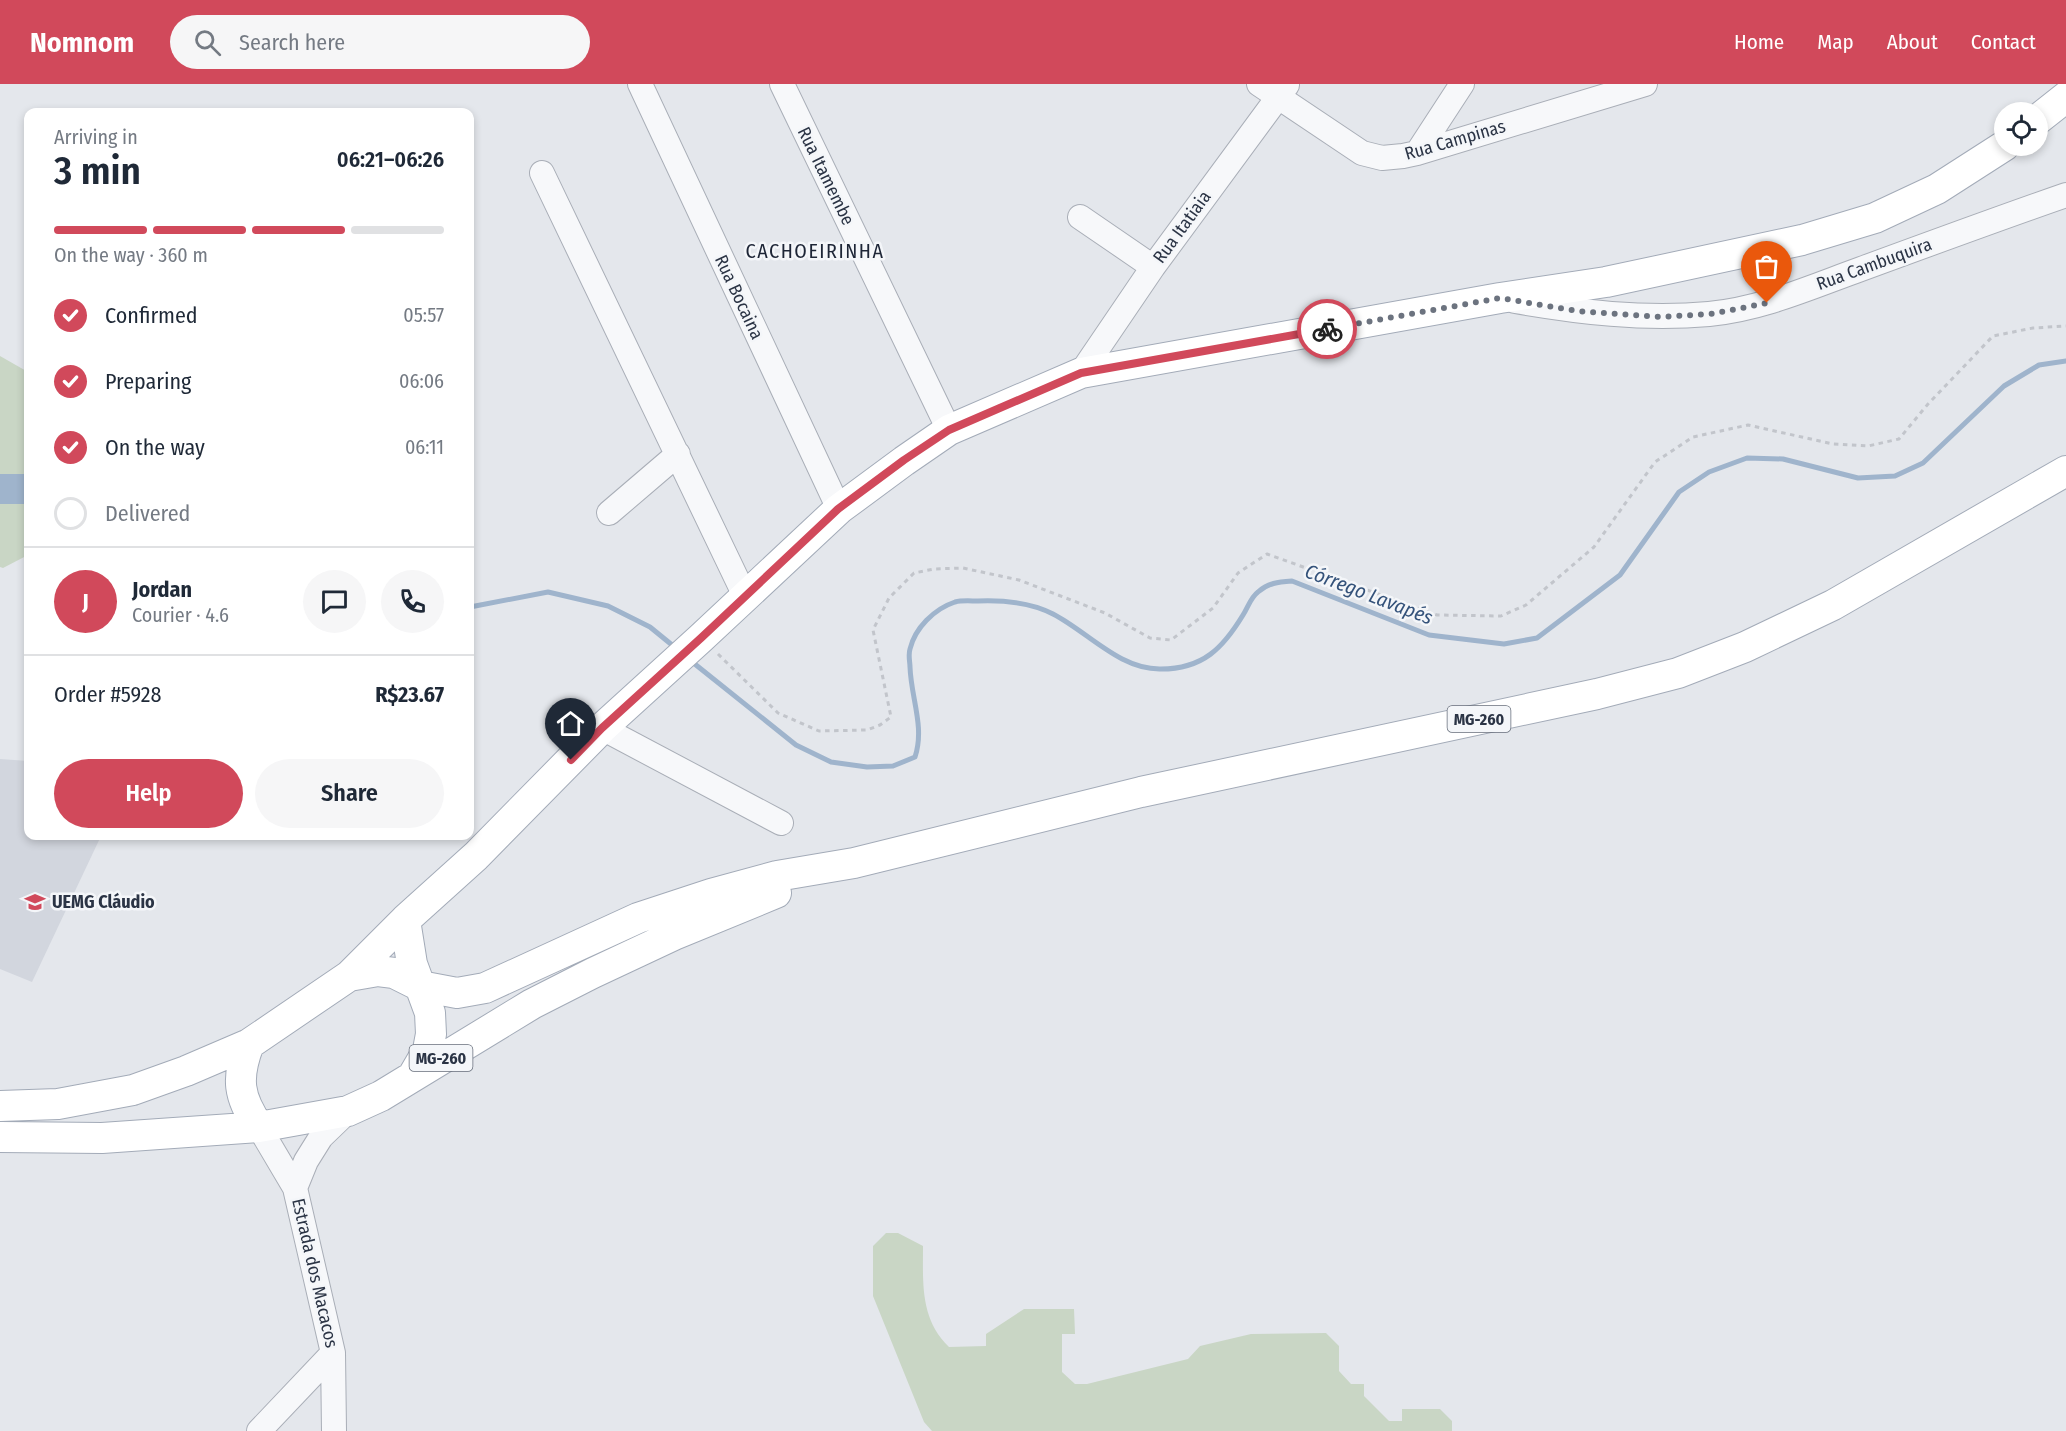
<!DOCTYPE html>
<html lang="en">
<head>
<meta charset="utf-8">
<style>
  :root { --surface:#fff; --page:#f6f6f7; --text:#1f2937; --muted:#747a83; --line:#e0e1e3; --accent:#d1495b }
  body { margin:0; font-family:"Fira Sans Condensed",sans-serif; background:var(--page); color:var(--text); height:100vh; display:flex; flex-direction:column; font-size:22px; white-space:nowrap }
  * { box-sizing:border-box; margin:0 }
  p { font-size:20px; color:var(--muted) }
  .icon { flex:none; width:33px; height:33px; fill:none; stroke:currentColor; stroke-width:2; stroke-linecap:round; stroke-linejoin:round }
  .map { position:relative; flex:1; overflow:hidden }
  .panel { position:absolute; left:24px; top:24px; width:450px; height:732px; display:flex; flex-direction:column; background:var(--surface); border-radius:12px; box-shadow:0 3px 9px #0003 }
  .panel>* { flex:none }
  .tools { position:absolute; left:1994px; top:18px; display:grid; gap:12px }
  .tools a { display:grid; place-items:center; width:54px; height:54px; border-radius:50%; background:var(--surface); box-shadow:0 3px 9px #0003; font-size:30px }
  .pin { position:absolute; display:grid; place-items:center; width:51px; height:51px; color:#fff; margin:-62px -26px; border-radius:50% 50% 50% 0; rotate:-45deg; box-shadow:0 0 6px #0007 }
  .pin .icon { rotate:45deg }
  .courier { position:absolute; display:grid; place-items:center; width:60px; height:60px; margin:-30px; border:4px solid #d1495b; border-radius:50%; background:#fff; color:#222; box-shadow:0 2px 8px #0007 }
  .head em { font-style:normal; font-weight:600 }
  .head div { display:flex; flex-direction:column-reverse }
  .head { display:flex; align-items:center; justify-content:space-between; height:102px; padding:0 30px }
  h1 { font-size:39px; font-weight:600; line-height:45px }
  .bar { display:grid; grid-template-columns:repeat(4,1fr); gap:9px 6px; align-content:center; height:72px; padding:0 30px }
  .bar i { height:8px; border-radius:4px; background:var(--line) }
  .bar .current { background:var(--accent) }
  .bar p { grid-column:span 4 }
  .line { display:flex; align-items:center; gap:15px; padding:0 30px; border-top:2px solid var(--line) }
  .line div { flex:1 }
  .round { display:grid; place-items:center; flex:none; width:63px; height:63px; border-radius:32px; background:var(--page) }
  ol { padding:0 30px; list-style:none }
  li { display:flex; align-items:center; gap:18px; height:66px }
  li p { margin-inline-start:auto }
  li .icon { padding:6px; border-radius:50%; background:var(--accent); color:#fff; stroke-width:4 }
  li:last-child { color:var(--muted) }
  li i { width:33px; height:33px; border:3px solid var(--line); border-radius:50% }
  .action { display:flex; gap:12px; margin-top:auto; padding:12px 30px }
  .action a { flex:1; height:69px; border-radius:36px; background:var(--accent); color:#fff; font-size:24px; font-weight:600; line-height:69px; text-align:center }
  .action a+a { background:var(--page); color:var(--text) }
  header { display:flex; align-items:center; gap:36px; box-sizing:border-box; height:84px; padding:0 30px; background:var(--accent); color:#fff }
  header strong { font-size:28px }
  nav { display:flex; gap:33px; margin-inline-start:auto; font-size:21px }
  .search { width:420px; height:54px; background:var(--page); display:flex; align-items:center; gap:15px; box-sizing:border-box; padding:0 21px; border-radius:33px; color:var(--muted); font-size:22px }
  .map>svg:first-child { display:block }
</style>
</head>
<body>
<header>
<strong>Nomnom</strong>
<div class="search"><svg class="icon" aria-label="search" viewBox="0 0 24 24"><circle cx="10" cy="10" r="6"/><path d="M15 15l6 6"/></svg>Search here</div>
<nav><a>Home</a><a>Map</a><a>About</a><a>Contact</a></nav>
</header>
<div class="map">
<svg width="2066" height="1347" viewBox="0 0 2066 1347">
  <rect width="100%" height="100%" fill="#e4e7ec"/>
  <path fill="#d2d6de" d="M 0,675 L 28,677 L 28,752 L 101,752 L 32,898 L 0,885 Z"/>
  <path fill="#c9d6c5" d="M 0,272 L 28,288 L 28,471 L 3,484 L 0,483 Z
    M 886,1149 L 898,1149 L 923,1162 C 923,1199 920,1235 949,1263 L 986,1262 L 986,1250 L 1024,1225 L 1074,1225 L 1075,1250 L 1062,1250 L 1062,1288 L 1075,1300 L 1087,1300 L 1188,1275 L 1200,1262 L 1251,1250 L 1326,1249 L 1339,1262 L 1339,1287 L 1351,1300 L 1364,1300 L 1364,1312 L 1389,1337 L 1402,1337 L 1402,1325 L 1440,1325 L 1452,1337 L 1452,1347 L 932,1347 L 924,1338 L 873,1212 L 873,1162 Z"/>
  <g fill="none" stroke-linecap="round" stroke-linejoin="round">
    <path stroke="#9fb4cc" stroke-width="5" d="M 470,523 L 548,508 L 608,522 L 650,543 L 677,565
      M 691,577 L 796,661 L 831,678 L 867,683 L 893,682 L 915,673 C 925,643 911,614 910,583 C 910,578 908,571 910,565 C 915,544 934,525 955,518 C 962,516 971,517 978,517 C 1004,516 1030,518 1053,530 C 1088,548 1120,586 1161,585 C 1203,585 1223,564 1243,531 C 1248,523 1251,513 1258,508 C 1268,499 1278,498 1292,497 L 1429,551 L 1504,560 L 1537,554 L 1620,491 L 1679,408 L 1709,388 L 1747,374 L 1783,375 L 1858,394 L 1895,392 L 1923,379 L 2004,302 L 2039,281 L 2066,277"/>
    <path stroke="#9fb4cc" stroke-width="30" d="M 0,405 L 28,405"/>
    <g stroke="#a9aeb7" stroke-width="26">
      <path id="minor" d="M 640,0 L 839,425
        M 782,0 L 949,346
        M 1259,0 L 1362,69 L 1382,74 L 1403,72 L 1417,69 L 1645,0
        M 1417,69 L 1462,0
        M 542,89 L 745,512
        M 1080,133 L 1153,183
        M 1515,217 C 1579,228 1643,236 1709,230 C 1762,225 1811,203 1861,185 C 1929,160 1997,135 2066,111
        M 1081,289 L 1153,183 L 1287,1
        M 609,429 L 678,370
        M 602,644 L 781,739
        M 259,1043 L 295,1104 L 333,1269 L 334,1347
        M 295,1104 L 306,1077 L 321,1053 L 348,1027
        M 259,1347 L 333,1269"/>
    </g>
    <g stroke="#a3abb8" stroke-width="32">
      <path id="major" d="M 2037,36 L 2066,13
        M 405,836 L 412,880 L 430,929 L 431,950 L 428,966 L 414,990
        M 349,892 L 405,836 L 476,772 L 602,644 L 701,554 L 839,425 L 904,377 L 949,346 L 1081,289 L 1500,214 L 1606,198 L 1802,156 L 1875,134 L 1937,105 L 2004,62
        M 249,960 C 236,994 238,1013 259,1043
        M 0,1022 L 58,1020 L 133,1006 L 186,987 L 249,960 L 349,892 L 378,887 L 394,889 L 420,902 L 457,909 L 485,904 L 638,834 L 711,810 L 777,792 L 854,779 L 1141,708 L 1597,610 L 1678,589 L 1745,563 L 1833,521 L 2066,387
        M 0,1053 L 102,1054 L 259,1043 L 348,1027 L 381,1012 L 532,920 L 593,889 L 674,851 L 776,809"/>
    </g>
    <path stroke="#c2c5cb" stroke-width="3" stroke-dasharray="4.5 4.5" stroke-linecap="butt" d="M 718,570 L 778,629 L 819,647 L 867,646 L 880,641 L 891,633 L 873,546 L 889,514 L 914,489 L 934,485 L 963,484 L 1019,496 L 1105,529 L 1150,554 L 1171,556 L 1213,524 L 1238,489 L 1267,470 L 1437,531 L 1501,532 L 1526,521 L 1594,463 L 1655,378 L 1693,353 L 1748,341 L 1833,360 L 1868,362 L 1899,355 L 1928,320 L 1993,252 L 2033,244 L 2066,242"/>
    <use href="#minor" stroke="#f7f8fa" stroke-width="24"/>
    <use href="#major" stroke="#fff" stroke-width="30"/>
  </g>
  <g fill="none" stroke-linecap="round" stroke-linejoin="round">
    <path stroke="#6c737f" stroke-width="6" stroke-dasharray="0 10.8" d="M 1327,245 L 1500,214 L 1577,227 L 1660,233 L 1711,230 L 1767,219"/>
    <path stroke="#d1495b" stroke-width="8" d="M 571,676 L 602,644 L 701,554 L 838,425 L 904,376 L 949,346 L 1081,289 L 1327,245"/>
  </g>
  <defs>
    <g id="university-bare" transform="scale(1.62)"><path d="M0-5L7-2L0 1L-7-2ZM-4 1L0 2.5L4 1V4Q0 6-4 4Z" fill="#d1495b" stroke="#f4f6f9" stroke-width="2.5" paint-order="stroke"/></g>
  </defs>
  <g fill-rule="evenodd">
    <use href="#university-bare" x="35" y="818"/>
  </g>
  <g text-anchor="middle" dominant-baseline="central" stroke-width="5" stroke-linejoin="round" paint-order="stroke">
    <g fill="#f4f6f9" stroke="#676e7b" stroke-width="1.5">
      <rect x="1447.5" y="622" width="63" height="26" rx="4.5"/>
      <rect x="409.5" y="961" width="63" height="26" rx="4.5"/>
    </g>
    <g font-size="16" font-weight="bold" fill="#2b3445">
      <text x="1479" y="635">MG-260</text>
      <text x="441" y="974">MG-260</text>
    </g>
    <g font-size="18" fill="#2b3445" stroke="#f4f6f9">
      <text transform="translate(1455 56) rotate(-16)">Rua Campinas</text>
      <text transform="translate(826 92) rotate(64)">Rua Itamembe</text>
      <text transform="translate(1182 143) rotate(-54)">Rua Itatiaia</text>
      <text transform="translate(1874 180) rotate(-20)">Rua Cambuquira</text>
      <text transform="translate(739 213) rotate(65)">Rua Bocaina</text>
      <text transform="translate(315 1189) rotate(77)">Estrada dos Macacos</text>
    </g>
    <g font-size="18" font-weight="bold" fill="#2b3445" stroke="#f4f6f9" text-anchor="start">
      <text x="52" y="818">UEMG Cláudio</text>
    </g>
    <g font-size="20" letter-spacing="1.5" fill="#1d2536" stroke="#f4f6f9">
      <text x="815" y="167">CACHOEIRINHA</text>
    </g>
    <g font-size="20" font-style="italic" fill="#34527a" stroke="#f4f6f9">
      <text transform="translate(1369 510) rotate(21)">Córrego Lavapés</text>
    </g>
  </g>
</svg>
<div class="tools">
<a><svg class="icon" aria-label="locate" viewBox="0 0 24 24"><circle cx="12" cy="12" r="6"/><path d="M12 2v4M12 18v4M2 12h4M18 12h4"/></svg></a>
</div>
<div class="pin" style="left:1767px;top:219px;background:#ea580c"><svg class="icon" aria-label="bag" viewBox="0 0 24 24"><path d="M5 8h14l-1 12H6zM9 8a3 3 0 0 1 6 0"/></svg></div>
<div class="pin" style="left:571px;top:676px;background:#1f2937"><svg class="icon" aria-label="home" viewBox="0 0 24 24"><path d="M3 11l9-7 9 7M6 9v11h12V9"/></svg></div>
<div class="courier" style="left:1327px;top:245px"><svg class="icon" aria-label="bike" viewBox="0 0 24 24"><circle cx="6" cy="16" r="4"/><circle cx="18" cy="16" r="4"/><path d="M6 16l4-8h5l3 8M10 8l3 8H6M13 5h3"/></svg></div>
<section class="panel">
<div class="head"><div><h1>3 min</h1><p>Arriving in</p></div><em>06:21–06:26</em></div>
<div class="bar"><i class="current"></i><i class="current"></i><i class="current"></i><i></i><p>On the way · 360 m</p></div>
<ol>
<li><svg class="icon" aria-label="check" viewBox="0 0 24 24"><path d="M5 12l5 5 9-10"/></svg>Confirmed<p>05:57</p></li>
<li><svg class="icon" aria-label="check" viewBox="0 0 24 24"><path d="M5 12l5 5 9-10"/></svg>Preparing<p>06:06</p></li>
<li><svg class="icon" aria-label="check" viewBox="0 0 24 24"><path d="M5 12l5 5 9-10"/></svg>On the way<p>06:11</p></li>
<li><i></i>Delivered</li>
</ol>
<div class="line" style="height:108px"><b class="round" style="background:var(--accent);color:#fff">J</b><div><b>Jordan</b><p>Courier · 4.6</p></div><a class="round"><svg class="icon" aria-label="chat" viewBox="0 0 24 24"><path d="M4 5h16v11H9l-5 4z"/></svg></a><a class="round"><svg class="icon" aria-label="phone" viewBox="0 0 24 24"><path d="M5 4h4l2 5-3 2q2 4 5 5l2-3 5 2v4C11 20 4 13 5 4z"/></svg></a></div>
<div class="line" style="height:78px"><div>Order #5928</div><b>R$23.67</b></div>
<div class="action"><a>Help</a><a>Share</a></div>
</section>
</div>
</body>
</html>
